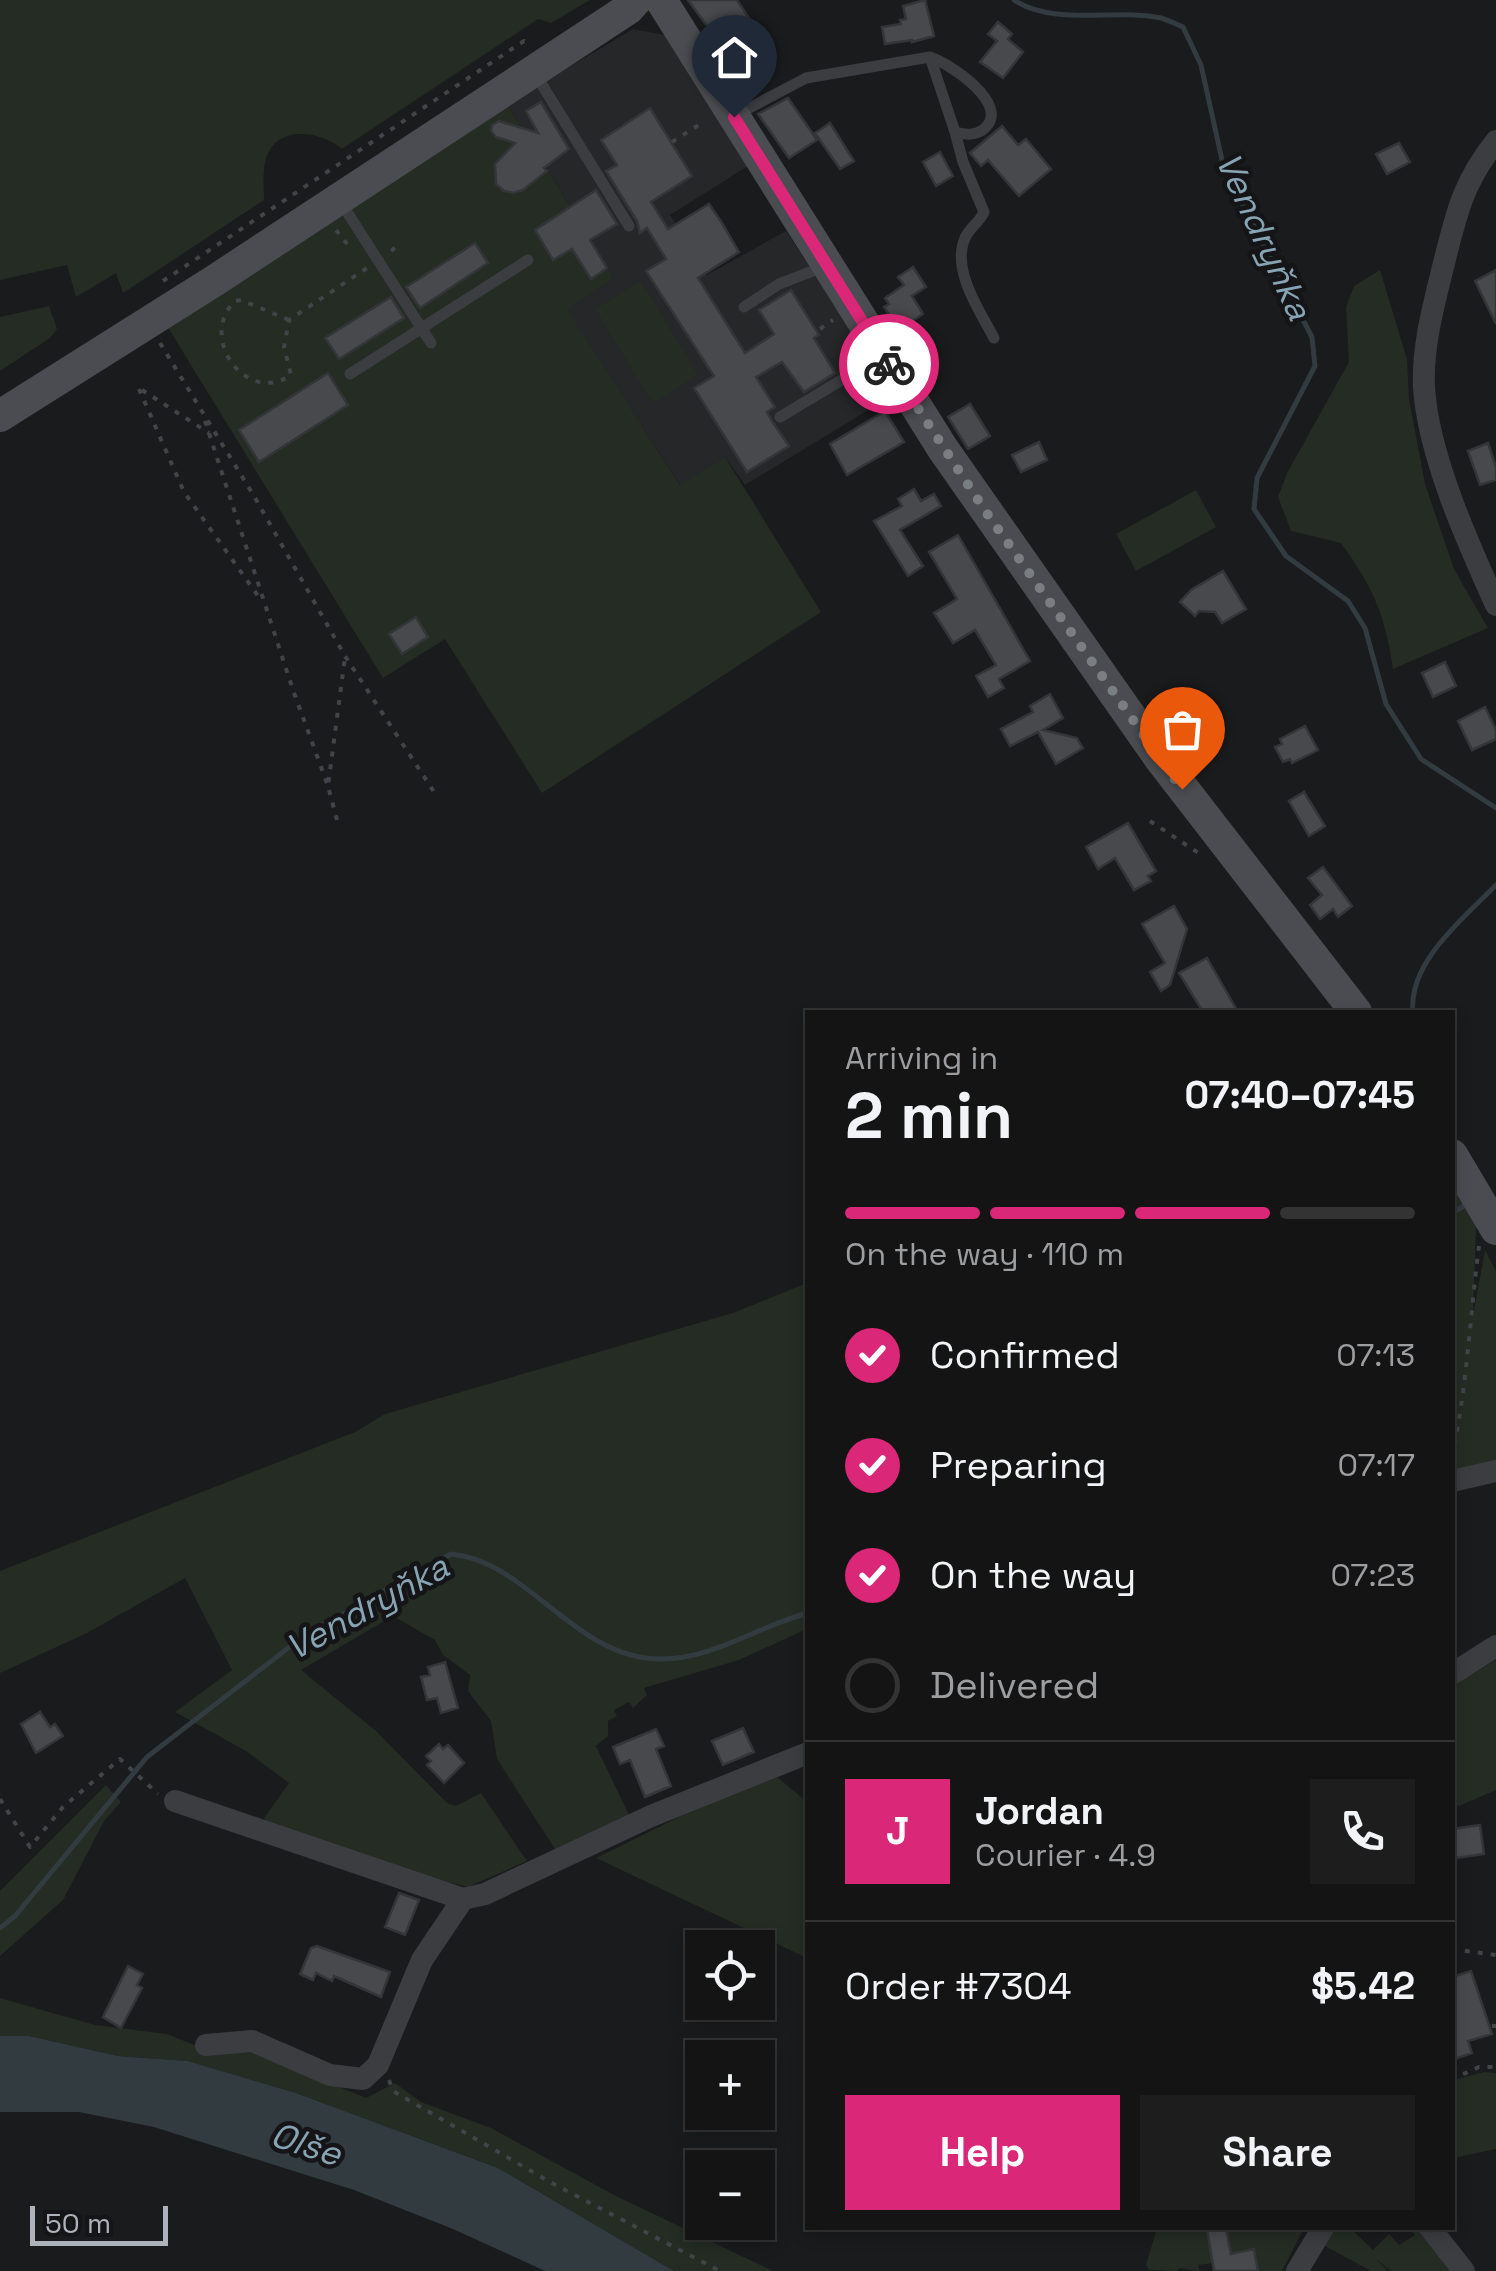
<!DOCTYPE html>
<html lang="en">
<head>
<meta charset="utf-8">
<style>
  :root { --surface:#141415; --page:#1d1d1e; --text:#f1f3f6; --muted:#9d9ea0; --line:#333334; --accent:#db2777 }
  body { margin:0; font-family:"Space Grotesk",sans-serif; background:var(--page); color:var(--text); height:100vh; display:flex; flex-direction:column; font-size:38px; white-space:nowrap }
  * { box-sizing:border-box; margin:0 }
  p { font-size:32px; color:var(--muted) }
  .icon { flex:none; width:55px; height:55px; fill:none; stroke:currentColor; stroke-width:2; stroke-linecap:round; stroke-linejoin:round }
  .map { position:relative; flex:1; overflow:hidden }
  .sheet { position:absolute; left:805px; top:1010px; width:650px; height:1220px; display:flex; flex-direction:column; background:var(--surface); border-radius:0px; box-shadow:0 5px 15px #0003,0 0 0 2px var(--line) }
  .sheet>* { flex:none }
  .buttons { position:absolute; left:685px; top:1930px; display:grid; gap:20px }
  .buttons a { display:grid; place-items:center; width:90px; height:90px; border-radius:0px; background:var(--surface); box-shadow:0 5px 15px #0003,0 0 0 2px var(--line); font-size:50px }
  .scale { position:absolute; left:30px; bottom:25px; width:138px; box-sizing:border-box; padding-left:10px; border:5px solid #aeb3bb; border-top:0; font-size:28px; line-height:35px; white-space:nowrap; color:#aeb3bb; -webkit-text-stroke:8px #151517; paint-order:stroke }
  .pin { position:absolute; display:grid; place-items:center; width:85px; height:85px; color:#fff; margin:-102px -42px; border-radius:50% 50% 50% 0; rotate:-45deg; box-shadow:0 0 10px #0007 }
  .pin .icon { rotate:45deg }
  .courier { position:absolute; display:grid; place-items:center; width:100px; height:100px; margin:-50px; border:8px solid #db2777; border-radius:50%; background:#fff; color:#222; box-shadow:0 2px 12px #0007 }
  .head em { font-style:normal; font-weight:700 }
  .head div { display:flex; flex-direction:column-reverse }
  .head { display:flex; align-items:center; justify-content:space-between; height:170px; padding:0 40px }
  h1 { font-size:65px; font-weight:700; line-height:75px }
  .bar { display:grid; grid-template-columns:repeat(4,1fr); gap:15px 10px; align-content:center; height:120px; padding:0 40px }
  .bar i { height:12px; border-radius:8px; background:var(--line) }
  .bar .current { background:var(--accent) }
  .bar p { grid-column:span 4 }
  .line { display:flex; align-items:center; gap:25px; padding:0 40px; border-top:2px solid var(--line) }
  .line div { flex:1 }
  .round { display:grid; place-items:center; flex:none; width:105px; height:105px; border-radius:0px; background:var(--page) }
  ol { padding:0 40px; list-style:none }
  li { display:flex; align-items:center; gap:30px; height:110px }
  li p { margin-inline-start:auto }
  li .icon { padding:10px; border-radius:50%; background:var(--accent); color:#fff; stroke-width:4 }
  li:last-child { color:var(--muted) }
  li i { width:55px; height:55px; border:5px solid var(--line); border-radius:50% }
  .action { display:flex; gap:20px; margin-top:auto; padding:20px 40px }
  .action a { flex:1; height:115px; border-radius:0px; background:var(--accent); color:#fff; font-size:40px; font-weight:700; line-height:115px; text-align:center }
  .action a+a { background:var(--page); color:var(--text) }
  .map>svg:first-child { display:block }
</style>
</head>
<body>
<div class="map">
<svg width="1496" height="2271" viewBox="0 0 1496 2271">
  <rect width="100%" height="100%" fill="#1a1b1c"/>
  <path fill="#262729" d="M 633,29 L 665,35 L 748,166 L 670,215 L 707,275 L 786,231 L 893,395 L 745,485 L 725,457 L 681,486 L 566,309 L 614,278 L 507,104 Z"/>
  <path fill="#242c24" d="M 0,0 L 590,0 L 551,23 L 538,19 L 342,149 C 321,131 276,124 266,159 C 262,172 264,187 264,200 L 123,293 L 116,273 L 76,297 L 67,265 L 0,280 Z
    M 507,104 L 614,278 L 567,309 L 680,485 L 725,457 L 821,612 L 542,793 L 445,639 L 383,678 L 167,326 Z
    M 1380,270 L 1407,359 L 1409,399 L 1425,484 L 1454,569 L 1488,628 L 1393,669 C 1385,614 1373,587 1341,543 L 1291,531 L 1278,497 L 1287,473 L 1349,362 L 1346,307 L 1354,286 Z
    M 641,281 L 698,375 L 653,403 L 595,309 Z
    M 49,306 L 57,329 L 50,338 L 0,371 L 0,317 Z
    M 1196,490 L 1216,527 L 1136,571 L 1116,534 Z
    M 1452,1187 L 1476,1225 L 1473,1316 L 1485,1250 L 1496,1271 L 1496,1462 L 1452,1472 Z
    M 807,1283 L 807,1629 L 739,1660 L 644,1688 L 647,1695 L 633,1708 L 629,1702 L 614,1710 L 617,1716 L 608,1721 L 608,1736 L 596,1746 L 630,1817 L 555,1849 L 497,1759 L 491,1721 L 468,1691 L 470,1675 L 443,1655 L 435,1640 L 393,1616 L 301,1670 L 376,1731 L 447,1803 L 456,1806 L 481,1793 L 527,1861 L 468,1887 L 416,1874 L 266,1822 L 264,1818 L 289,1783 L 246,1751 L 175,1712 L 232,1670 L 185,1578 L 87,1633 L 0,1673 L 0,1571 L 355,1432 L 385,1414 L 733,1313 Z
    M 1496,1660 L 1496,1790 L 1459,1806 L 1453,1803 L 1453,1692 L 1460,1681 Z
    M 777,1777 L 807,1802 L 807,1958 L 596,1858 L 734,1790 Z
    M 106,1785 L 121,1802 L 104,1821 L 63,1900 L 0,1956 L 0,1891 Z
    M 0,1998 L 95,2025 L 167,2034 L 217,2054 L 254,2052 L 366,2098 L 395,2083 L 421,2102 L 491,2128 L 616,2196 L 773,2271 L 674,2271 L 498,2168 L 296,2093 L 188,2061 L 118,2056 L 29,2036 L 0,2036 Z
    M 1484,2072 L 1496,2073 L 1496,2149 L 1453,2158 L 1453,2126 L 1456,2125 L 1453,2080 Z
    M 1157,2228 L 1303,2230 L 1282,2271 L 1223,2271 L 1221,2262 L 1198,2265 L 1200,2271 L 1179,2268 L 1178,2271 L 1149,2270 L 1146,2265 Z
    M 1335,2228 L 1350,2228 L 1373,2250 L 1389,2234 L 1399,2245 L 1415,2235 L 1409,2228 L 1427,2228 L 1461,2271 L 1391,2271 L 1376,2259 L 1388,2271 L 1371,2271 L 1325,2246 Z"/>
  <path fill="#313b40" d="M 0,2036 L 29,2036 L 118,2056 L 188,2061 L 296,2093 L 498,2168 L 674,2271 L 545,2271 L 453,2229 L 354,2190 L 154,2127 L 79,2112 L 0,2112 Z"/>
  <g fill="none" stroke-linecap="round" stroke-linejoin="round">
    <path stroke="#313b40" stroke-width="5" d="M 1014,0 C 1055,27 1118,8 1161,18 C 1168,20 1176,24 1183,27 L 1201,65 L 1224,169 L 1312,337 L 1315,366 L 1257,478 L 1254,509 L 1286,556 L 1348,601 L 1365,628 L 1386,704 L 1421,759 L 1496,808
      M 1413,1012 C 1408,962 1464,918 1496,885
      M 1452,1213 L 1469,1203
      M 0,1928 L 15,1916 L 147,1757 L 305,1635 L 451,1554 C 529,1561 574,1659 661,1659 C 714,1659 758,1626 808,1613"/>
  </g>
  <path fill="#47494c" stroke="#343538" stroke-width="2.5" d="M 688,0 L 737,0 L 754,26 L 748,29 L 760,46 L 734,63 Z
    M 925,0 L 934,36 L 912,42 L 912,40 L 885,44 L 882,27 L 901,24 L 900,20 L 906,19 L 903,6 Z
    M 998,22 L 1012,34 L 1008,39 L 1023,52 L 1003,78 L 980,62 L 997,41 L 988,34 Z
    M 788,98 L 817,140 L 789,158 L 758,114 Z
    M 541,102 L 569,149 L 544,168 L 547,171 L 523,190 L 514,193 L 504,191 L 496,184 L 495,164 L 515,143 L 496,137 L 491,131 L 492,125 L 499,121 L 538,133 L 526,111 Z
    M 650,108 L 692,176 L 651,202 L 668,229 L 709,204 L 722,223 L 739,252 L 698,278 L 745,353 L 774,334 L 759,310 L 791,290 L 819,335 L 814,338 L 835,373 L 804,392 L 782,362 L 756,377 L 775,407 L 767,412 L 772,421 L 789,446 L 747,472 L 694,388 L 714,376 L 646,271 L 666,259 L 647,228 L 640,233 L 637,221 L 606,171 L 617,165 L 601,140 Z
    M 830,123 L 854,161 L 840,169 L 815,133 Z
    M 1002,126 L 1018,145 L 1026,139 L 1051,169 L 1019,196 L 988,160 L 981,166 L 970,153 Z
    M 1399,143 L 1410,162 L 1387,174 L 1376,154 Z
    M 940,152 L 953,176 L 936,186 L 923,162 Z
    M 596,190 L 617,224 L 590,240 L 607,268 L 591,279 L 572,249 L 553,260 L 535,230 Z
    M 475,243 L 488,263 L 420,308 L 406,287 Z
    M 913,267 L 926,287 L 912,296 L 923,314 L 899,330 L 884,307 L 889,304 L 885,298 L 904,285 L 898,277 Z
    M 1496,270 L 1496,324 L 1475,281 Z
    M 391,297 L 404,318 L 339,359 L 325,338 Z
    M 328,373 L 348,405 L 259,462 L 239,430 Z
    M 970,404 L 990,436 L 968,449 L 948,417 Z
    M 885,411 L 904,442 L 847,475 L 830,444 Z
    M 1039,442 L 1047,460 L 1021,472 L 1012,455 Z
    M 1488,443 L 1496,467 L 1496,480 L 1480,485 L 1468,451 Z
    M 914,489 L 921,501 L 934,494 L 941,506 L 900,530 L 923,566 L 908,576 L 874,521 L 902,506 L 898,499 Z
    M 958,535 L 1030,661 L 999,679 L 1004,688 L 988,697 L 976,676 L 996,665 L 975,630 L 953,643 L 934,613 L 957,599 L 929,552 Z
    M 1223,571 L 1246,609 L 1222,623 L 1215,612 L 1199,611 L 1195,616 L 1180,602 L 1191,590 Z
    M 416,617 L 428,637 L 402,654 L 389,634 Z
    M 1445,662 L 1456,686 L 1433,697 L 1422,673 Z
    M 1050,694 L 1063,718 L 1043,730 L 1077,738 L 1083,748 L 1056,764 L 1038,732 L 1010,746 L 1001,729 L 1033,712 L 1030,706 Z
    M 1485,707 L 1496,730 L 1496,739 L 1472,750 L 1458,721 Z
    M 1305,726 L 1318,750 L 1292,763 L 1290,759 L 1283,762 L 1275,747 L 1282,744 L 1280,739 Z
    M 1304,792 L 1325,826 L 1309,836 L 1289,801 Z
    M 1128,823 L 1156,871 L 1148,876 L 1151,881 L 1134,890 L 1115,858 L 1098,869 L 1086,847 Z
    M 1323,867 L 1352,906 L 1338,917 L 1333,909 L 1320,919 L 1310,905 L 1322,895 L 1308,878 Z
    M 1174,906 L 1187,929 L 1170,985 L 1161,991 L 1150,972 L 1165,963 L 1142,924 Z
    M 1207,958 L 1238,1012 L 1203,1012 L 1179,973 Z
    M 445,1662 L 458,1708 L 441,1713 L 437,1698 L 427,1700 L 421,1677 L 430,1675 L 428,1667 Z
    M 40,1712 L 50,1727 L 55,1724 L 63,1736 L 36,1753 L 21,1724 Z
    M 743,1728 L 754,1752 L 723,1765 L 712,1741 Z
    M 656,1729 L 664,1746 L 656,1749 L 671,1786 L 645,1797 L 630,1760 L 620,1764 L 613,1747 Z
    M 439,1744 L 443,1749 L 448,1745 L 464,1763 L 444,1783 L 427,1765 L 431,1761 L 426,1756 Z
    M 1480,1825 L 1484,1854 L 1456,1858 L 1452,1829 Z
    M 399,1893 L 419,1900 L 405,1935 L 385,1927 Z
    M 317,1946 L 390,1972 L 381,1997 L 334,1976 L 332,1981 L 316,1973 L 313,1980 L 300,1974 L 311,1948 Z
    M 128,1966 L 143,1974 L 137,1985 L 142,1988 L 121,2028 L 103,2017 Z
    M 1471,1971 L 1492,2034 L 1468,2041 L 1472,2053 L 1452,2060 L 1452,1977 Z
    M 1226,2228 L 1231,2254 L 1254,2249 L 1258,2271 L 1214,2271 L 1207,2230 Z"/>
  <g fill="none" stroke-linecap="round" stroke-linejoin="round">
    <path stroke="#414448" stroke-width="4" stroke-dasharray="5 8" stroke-linecap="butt" d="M 672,142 L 705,121
      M 336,230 L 348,245
      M 391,251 L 400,244
      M 163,281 L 524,41 L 530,46
      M 289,320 L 241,300 L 235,301 C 197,338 247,406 291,375 L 284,347 L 289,320 L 367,268
      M 820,329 L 833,320
      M 160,343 L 254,496 L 345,656 L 436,795
      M 139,389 L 184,492 L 261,600
      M 142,390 L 209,433
      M 205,421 L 293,690 L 328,786
      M 337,820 L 328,786 L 345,657
      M 1150,821 L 1200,854
      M 1452,1457 C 1467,1387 1470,1316 1479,1246
      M 0,1799 L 30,1847 L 63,1807 L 120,1759 L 158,1794
      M 1452,1949 L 1496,1955
      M 1492,2026 L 1496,2026
      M 1452,2069 L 1461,2075 L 1479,2067 L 1496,2067
      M 389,2080 L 393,2091 L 550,2182 L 720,2271"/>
    <path stroke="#3b3d41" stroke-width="11" d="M 536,75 L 629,226
      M 738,114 L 806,78 L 930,57 C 949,63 1011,104 985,128 C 976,136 966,135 955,132 L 930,57
      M 955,132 L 963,162 L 984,212 C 980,222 969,228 965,238 C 951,270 980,311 994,338
      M 340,201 L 431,343
      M 744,307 L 779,284 L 823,267
      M 350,374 L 528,260
      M 780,417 L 880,357"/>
    <path stroke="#3b3d41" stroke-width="22" d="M 1496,141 C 1464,181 1457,211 1445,259 C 1435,300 1422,345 1424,387 C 1428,455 1468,543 1496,605
      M 1452,1481 L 1496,1471
      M 1452,1674 L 1496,1646
      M 175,1801 L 463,1899 L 485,1894 L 651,1816 L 808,1753
      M 206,2045 L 252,2041 L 330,2075 L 363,2079 L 378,2065 L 422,1960 L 463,1899
      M 1430,2228 L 1464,2271
      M 1297,2271 L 1323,2228"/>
    <path stroke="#4a4c51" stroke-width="32" d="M 661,0 L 943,449 L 1161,760 L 1356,1012
      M 0,416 L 214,281 L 628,9 L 636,0
      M 1452,1155 L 1496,1229"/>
  </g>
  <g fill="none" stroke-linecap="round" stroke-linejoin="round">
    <path stroke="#7a7e83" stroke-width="10" stroke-dasharray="0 18" d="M 889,364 L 986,512 L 1182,789"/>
    <path stroke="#db2777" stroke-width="12" d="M 734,117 L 889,364"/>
  </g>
  <g text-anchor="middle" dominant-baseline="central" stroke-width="9" stroke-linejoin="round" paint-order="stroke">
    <g font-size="35" font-style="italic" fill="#87a4b4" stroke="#151517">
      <text transform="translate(1264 236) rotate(65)">Vendryňka</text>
      <text transform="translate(367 1607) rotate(-29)">Vendryňka</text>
      <text transform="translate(306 2144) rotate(18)">Olše</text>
    </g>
  </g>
</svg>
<div class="buttons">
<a><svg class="icon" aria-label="locate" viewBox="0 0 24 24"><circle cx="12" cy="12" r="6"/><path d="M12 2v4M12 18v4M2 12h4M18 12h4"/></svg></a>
<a>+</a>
<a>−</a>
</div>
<div class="scale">50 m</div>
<div class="pin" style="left:1182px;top:789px;background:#ea580c"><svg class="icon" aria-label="bag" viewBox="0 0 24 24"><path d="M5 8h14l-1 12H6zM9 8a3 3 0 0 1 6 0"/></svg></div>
<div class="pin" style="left:734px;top:117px;background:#1f2937"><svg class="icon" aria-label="home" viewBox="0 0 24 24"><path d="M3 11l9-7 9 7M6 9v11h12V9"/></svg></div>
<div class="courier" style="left:889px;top:364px"><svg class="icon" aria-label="bike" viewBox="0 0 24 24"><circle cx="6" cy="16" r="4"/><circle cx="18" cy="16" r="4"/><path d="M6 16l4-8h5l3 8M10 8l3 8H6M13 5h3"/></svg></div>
<section class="sheet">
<div class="head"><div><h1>2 min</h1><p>Arriving in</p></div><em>07:40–07:45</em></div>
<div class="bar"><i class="current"></i><i class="current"></i><i class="current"></i><i></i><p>On the way · 110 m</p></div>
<ol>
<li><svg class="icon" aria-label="check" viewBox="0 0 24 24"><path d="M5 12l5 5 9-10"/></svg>Confirmed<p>07:13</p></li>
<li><svg class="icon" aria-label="check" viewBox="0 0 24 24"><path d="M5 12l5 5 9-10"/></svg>Preparing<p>07:17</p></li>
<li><svg class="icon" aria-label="check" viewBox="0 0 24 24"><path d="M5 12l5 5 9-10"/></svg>On the way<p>07:23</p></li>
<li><i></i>Delivered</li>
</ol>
<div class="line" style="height:180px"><b class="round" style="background:var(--accent);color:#fff">J</b><div><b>Jordan</b><p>Courier · 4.9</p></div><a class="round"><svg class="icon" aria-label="phone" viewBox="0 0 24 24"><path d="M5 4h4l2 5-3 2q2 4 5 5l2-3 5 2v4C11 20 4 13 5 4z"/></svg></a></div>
<div class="line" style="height:130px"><div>Order #7304</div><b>$5.42</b></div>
<div class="action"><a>Help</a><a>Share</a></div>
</section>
</div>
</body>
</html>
